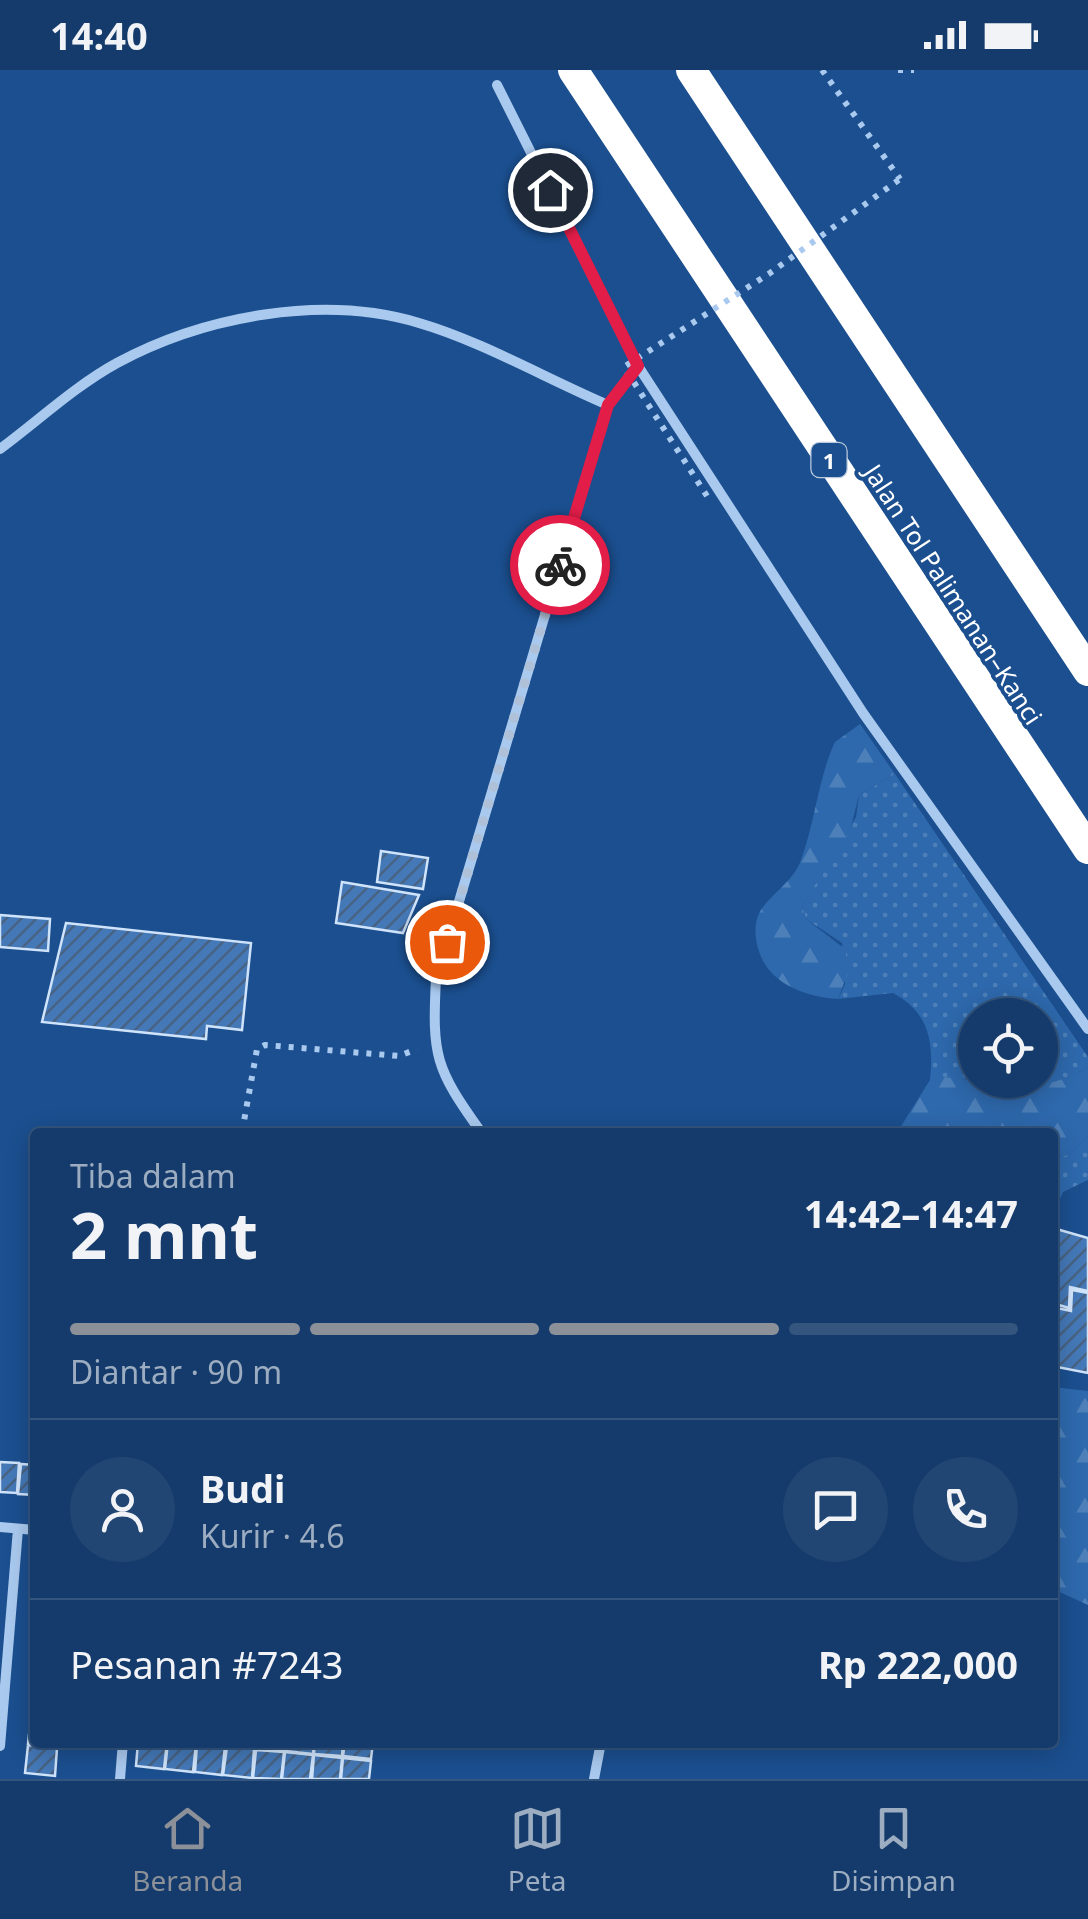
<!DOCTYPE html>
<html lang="id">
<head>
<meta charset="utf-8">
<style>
  :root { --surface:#143b6b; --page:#214673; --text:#f1f3f6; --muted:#9dadc1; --line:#33557e; --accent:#8c9099 }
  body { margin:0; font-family:"Noto Sans",sans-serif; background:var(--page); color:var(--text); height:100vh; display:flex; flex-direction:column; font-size:38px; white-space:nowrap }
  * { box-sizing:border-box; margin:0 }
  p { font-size:32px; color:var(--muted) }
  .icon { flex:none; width:55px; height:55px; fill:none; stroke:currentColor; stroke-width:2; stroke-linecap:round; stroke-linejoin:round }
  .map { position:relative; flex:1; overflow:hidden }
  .drawer { position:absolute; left:30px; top:1058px; width:1028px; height:620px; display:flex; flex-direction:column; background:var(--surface); border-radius:10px; box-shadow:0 5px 25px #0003,0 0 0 2px var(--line) }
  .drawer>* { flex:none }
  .buttons { position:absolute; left:958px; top:928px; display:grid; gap:20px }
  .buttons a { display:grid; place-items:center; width:100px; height:100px; border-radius:50%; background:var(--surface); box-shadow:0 5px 25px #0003,0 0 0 2px var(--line); font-size:50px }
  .pin { position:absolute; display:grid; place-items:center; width:85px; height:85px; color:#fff; margin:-42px; border:5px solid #fff; border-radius:50%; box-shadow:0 2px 10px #0007 }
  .courier { position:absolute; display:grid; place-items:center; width:100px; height:100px; margin:-50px; border:8px solid #e11d48; border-radius:50%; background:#fff; color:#222; box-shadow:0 2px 12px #0007 }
  .head em { font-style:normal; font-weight:700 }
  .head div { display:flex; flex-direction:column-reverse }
  .head { display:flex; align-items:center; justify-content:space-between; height:170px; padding:0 40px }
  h1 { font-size:65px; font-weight:700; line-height:75px }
  .bar { display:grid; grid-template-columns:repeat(4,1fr); gap:15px 10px; align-content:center; height:120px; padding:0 40px }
  .bar i { height:12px; border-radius:8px; background:var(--line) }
  .bar .current { background:var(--accent) }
  .bar p { grid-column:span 4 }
  .line { display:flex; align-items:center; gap:25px; padding:0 40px; border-top:2px solid var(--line) }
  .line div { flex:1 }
  .round { display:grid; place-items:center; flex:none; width:105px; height:105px; border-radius:52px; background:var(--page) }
  .status { display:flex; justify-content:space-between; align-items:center; height:70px; padding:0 50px; background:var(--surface); direction:ltr }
  .status svg { height:28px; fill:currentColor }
  .tab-bar { display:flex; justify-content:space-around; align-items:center; height:140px; border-top:2px solid var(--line); background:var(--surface); font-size:28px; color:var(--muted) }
  .tab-bar a { display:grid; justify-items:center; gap:5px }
  .tab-bar .current { color:var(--accent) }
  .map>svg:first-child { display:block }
</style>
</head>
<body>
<div class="status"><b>14:40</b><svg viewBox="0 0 49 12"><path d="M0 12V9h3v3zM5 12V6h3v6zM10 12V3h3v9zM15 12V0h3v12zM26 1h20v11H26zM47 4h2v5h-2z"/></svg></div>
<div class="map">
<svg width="1088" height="1709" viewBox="0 0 1088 1709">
  <defs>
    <pattern id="grass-dots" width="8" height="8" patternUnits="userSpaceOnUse" patternTransform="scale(2.5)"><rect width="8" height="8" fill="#2e69ad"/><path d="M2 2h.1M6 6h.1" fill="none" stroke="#4d80b9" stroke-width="1.8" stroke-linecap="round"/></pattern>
    <pattern id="forest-firs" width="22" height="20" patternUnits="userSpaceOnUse" patternTransform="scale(2.5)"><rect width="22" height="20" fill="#2e69ad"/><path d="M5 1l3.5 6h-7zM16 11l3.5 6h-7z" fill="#4d80b9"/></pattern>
    <pattern id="building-hatch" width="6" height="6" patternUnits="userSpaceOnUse" patternTransform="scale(2.5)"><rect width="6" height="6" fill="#4478b7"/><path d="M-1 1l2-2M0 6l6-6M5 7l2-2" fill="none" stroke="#486282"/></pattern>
  </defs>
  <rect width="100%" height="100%" fill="#1b4f8f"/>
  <path fill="url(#grass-dots)" d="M 895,704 L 1088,987 L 1088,997 C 1055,1017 1018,1026 981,1010 L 1040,1010 L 1040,945 L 975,945 L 975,1009 L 930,1010 C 934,972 929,942 893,923 L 838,929 L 845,914 L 842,873 L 806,849 L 802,835 L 856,747 L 859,725 Z
    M 1088,1067 L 1088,1110 L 1063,1122 L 1053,1143 L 1053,1088 L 1067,1085 Z"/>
  <path fill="url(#forest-firs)" d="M 860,654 L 895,704 L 859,725 L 850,761 L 802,835 L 806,849 L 845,879 L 849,900 L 838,929 C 801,926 765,912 757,874 C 754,862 755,847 763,837 C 775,821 794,810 801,790 C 815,752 819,705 835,672 Z
    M 1088,997 L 1088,1067 L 1067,1085 L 1053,1088 L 1052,1062 L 898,1061 L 930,1010 L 939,1007 C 997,1010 1031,1031 1088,997 Z
    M 1052,1317 L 1088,1321 L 1088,1535 L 1053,1519 Z"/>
  <path fill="url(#building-hatch)" stroke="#cfe3fa" stroke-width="2.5" d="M 381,781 L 428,788 L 423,819 L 377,812 Z
    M 342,812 L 419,825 L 403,863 L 336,853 Z
    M 0,845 L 50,849 L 48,881 L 0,877 Z
    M 66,853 L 251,873 L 242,960 L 207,956 L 206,969 L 42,952 Z
    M 1053,1158 L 1088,1168 L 1088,1221 L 1070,1217 L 1069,1238 L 1052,1233 Z
    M 1072,1220 L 1088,1223 L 1088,1303 L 1052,1296 L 1052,1237 L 1071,1241 Z
    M 0,1392 L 19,1393 L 17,1423 L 0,1422 Z
    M 21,1394 L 35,1395 L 35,1425 L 18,1424 Z
    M 31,1647 L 35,1647 L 35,1672 L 58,1672 L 58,1677 L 28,1674 Z
    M 138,1672 L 167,1672 L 164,1699 L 136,1696 Z
    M 168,1672 L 196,1674 L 193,1702 L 165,1699 Z
    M 257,1672 L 284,1672 L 284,1681 L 256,1678 Z
    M 286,1672 L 314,1672 L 313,1684 L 285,1681 Z
    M 315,1672 L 343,1672 L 342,1686 L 314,1684 Z
    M 345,1672 L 373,1672 L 371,1689 L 343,1686 Z
    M 197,1674 L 225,1676 L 222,1705 L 195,1702 Z
    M 28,1675 L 57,1678 L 55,1706 L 25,1703 Z
    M 227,1677 L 254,1679 L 252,1708 L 223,1705 Z
    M 256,1680 L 284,1682 L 281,1709 L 253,1708 Z
    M 285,1682 L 313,1685 L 310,1709 L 282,1709 Z
    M 314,1685 L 342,1688 L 340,1709 L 312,1709 Z
    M 343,1688 L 371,1691 L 369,1709 L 341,1709 Z"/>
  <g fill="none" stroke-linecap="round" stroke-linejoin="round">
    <path stroke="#a9c9ee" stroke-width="6" stroke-dasharray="5 8" stroke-linecap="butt" d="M 822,0 L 900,109
      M 898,0 L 914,0
      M 242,1062 L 257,979 L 265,975 L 399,986 L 417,979"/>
    <path stroke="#a9c9ee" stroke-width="10" d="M 497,15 L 638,296 L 863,643 L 1088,959
      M 0,379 C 38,351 75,316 117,293 C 204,246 323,224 419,253 C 481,271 547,309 608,335
      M 481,1062 C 435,998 432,986 436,908 L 608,335 L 638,296
      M 0,1457 L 35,1460
      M 0,1676 L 18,1459
      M 120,1709 L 123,1672
      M 594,1709 L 601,1672"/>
    <path stroke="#fff" stroke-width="30" d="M 573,0 L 1088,779
      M 691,0 L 1088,601"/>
    <path stroke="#a9c9ee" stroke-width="6" stroke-dasharray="5 8" stroke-linecap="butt" d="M 707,426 L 624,297 L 770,203 L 900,109"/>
  </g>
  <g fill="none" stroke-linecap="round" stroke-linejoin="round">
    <path stroke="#afc1d8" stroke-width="10" stroke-dasharray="0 18" d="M 447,872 L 560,495"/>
    <path stroke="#e11d48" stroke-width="12" d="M 550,120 L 638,296 L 608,335 L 560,495"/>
  </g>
  <g text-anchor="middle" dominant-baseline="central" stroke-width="8" stroke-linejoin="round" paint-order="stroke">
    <rect fill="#1b4f8f" stroke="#bbcadd" stroke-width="2.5" x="811.5" y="373" width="35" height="34" rx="8"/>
    <g font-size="22" font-weight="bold" fill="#fff">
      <text x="829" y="390">1</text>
    </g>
    <g font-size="25" fill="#fff" stroke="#1b4f8f">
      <text transform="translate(954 524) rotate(57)">Jalan Tol Palimanan–Kanci</text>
    </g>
  </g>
</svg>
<div class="buttons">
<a><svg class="icon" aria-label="locate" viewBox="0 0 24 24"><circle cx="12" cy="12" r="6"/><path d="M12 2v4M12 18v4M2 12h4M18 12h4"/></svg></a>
</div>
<div class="pin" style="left:447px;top:872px;background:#ea580c"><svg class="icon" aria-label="bag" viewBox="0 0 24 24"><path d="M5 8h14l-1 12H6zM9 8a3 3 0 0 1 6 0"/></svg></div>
<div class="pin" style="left:550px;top:120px;background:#1f2937"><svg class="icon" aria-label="home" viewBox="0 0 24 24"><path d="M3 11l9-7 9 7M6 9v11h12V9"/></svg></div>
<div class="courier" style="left:560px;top:495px"><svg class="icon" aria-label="bike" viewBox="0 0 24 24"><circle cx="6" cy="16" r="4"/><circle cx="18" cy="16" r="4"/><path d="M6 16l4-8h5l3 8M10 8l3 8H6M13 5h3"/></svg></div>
<section class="drawer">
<div class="head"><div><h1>2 mnt</h1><p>Tiba dalam</p></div><em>14:42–14:47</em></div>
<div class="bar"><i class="current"></i><i class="current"></i><i class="current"></i><i></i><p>Diantar · 90 m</p></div>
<div class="line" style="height:180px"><a class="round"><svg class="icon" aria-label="person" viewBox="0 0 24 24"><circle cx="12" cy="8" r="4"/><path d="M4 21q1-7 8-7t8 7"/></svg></a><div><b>Budi</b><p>Kurir · 4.6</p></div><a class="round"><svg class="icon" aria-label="chat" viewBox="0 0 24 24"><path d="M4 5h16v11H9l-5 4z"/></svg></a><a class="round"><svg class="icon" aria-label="phone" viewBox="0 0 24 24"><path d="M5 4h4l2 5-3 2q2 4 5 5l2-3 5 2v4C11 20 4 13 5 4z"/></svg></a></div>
<div class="line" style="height:130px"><div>Pesanan #7243</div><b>Rp 222,000</b></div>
</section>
</div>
<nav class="tab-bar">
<a class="current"><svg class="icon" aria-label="home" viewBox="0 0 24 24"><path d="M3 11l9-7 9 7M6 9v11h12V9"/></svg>Beranda</a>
<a><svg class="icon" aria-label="map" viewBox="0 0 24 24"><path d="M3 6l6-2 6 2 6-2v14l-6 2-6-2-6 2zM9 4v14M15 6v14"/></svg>Peta</a>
<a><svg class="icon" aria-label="saved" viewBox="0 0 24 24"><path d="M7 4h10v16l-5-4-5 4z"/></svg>Disimpan</a>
</nav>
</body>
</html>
